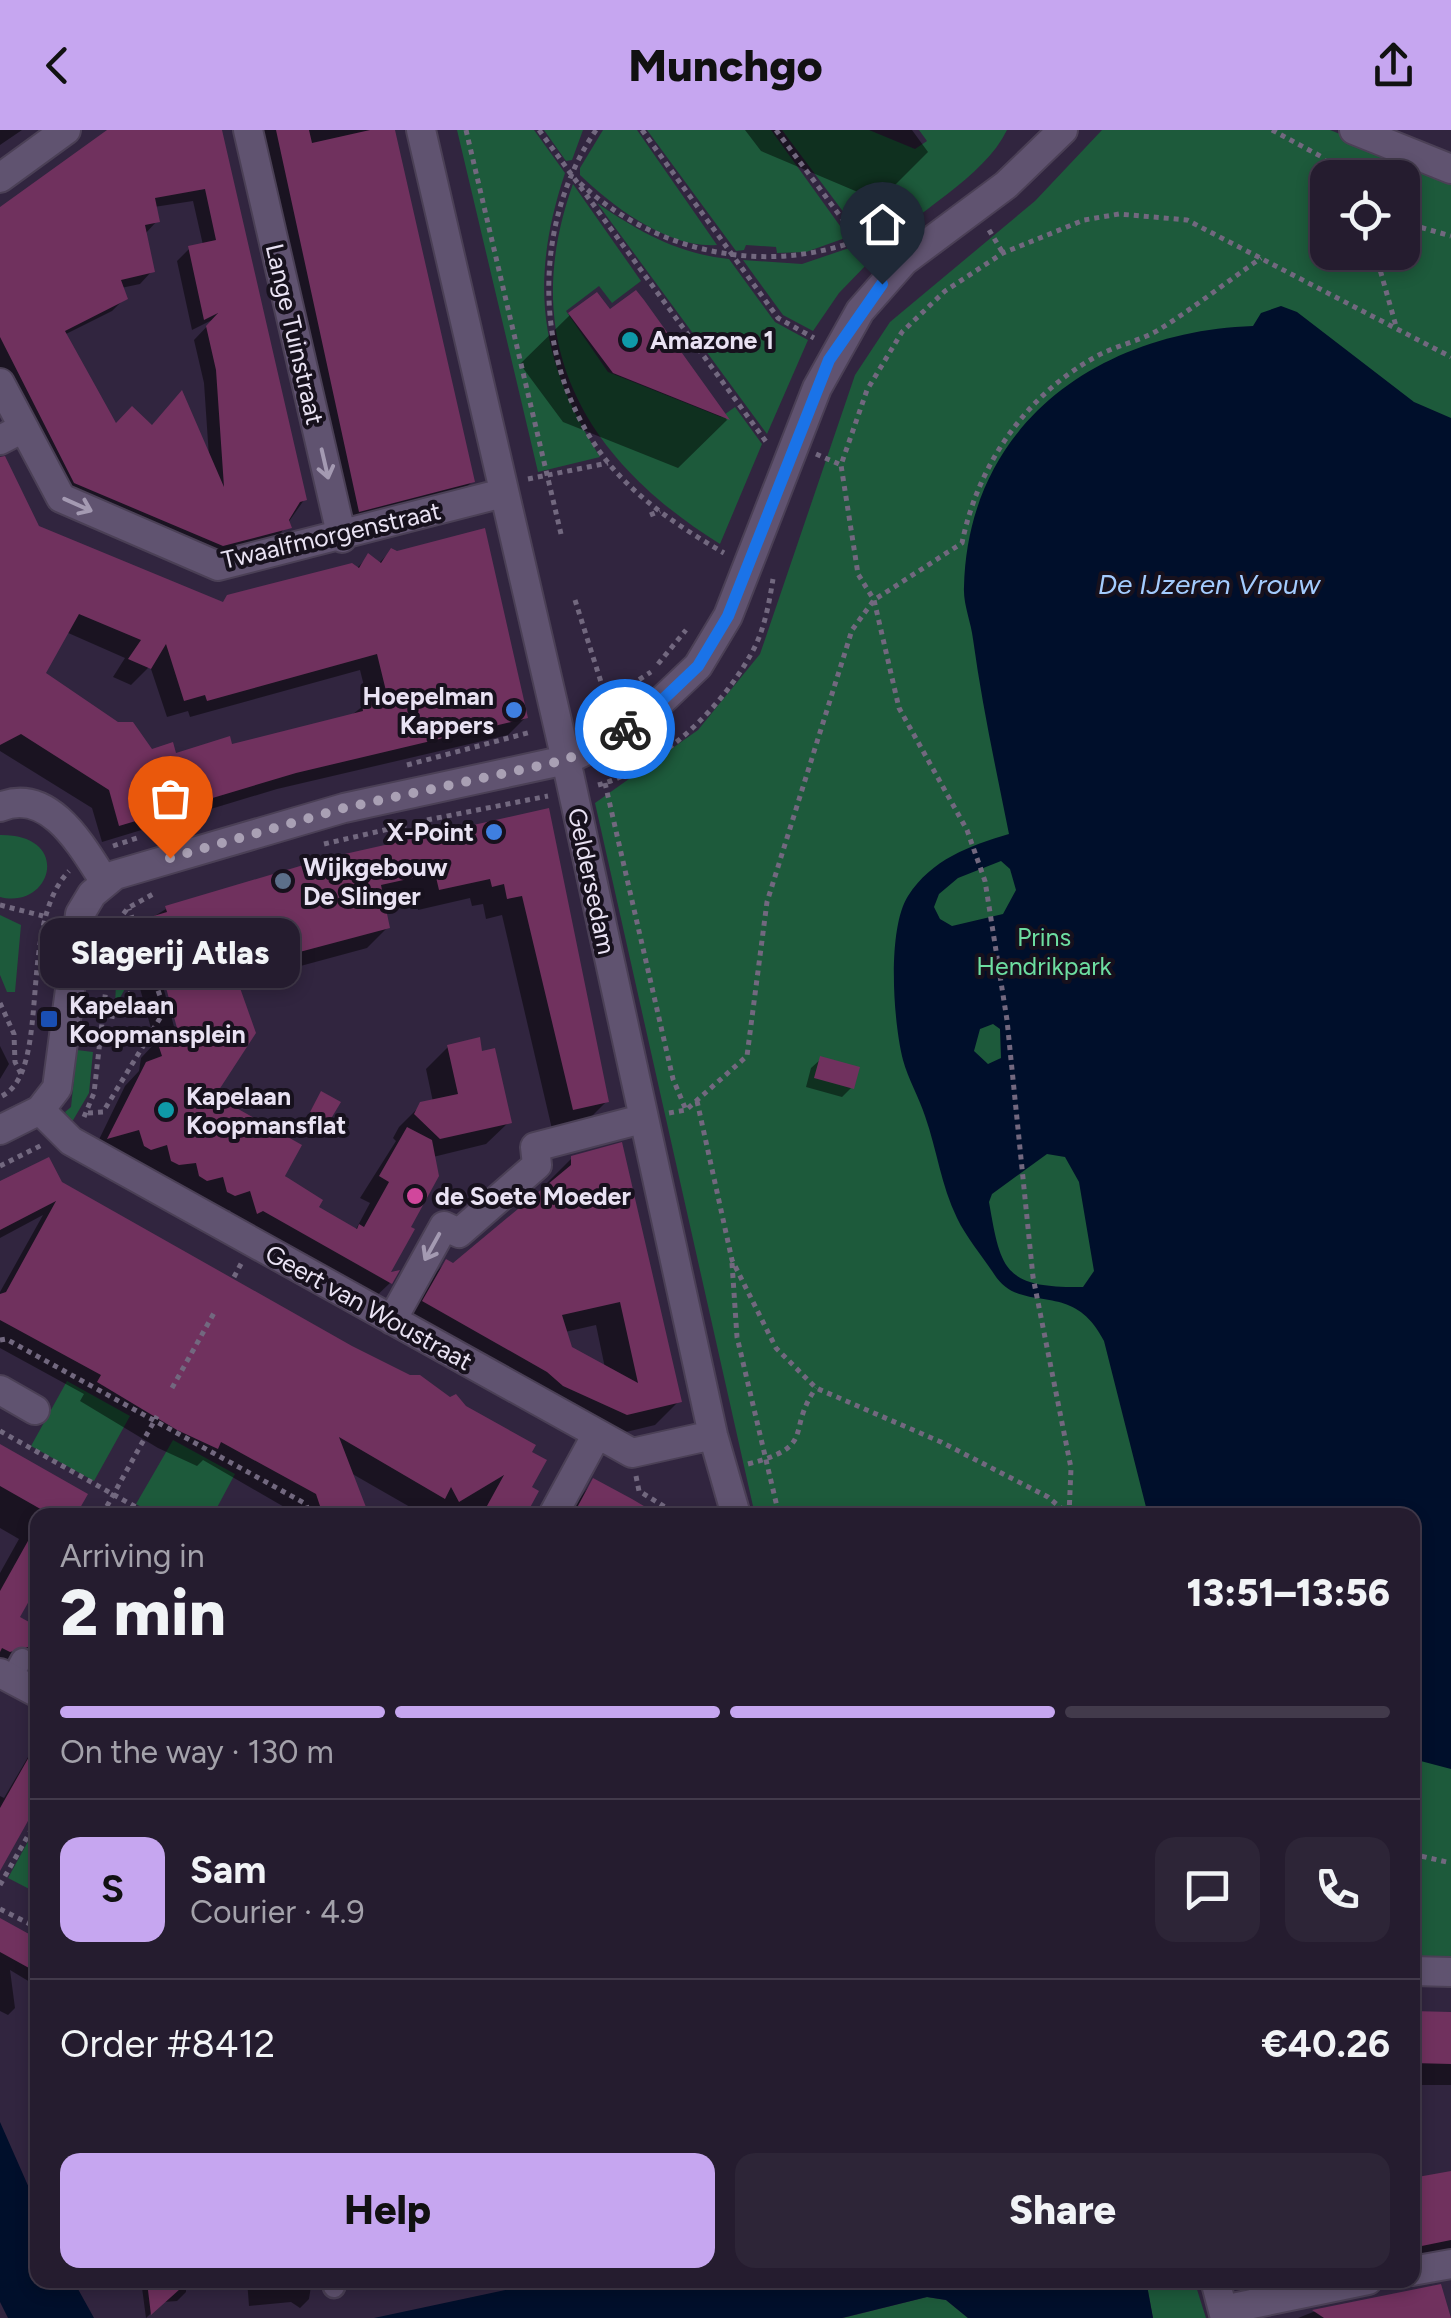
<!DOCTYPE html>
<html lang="en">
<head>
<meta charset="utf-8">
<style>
  :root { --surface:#251c2f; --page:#2d2537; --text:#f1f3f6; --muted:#a3a1aa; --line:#423a4b; --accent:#c6a6f0 }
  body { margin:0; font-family:Figtree,sans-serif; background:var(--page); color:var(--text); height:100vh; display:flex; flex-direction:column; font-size:38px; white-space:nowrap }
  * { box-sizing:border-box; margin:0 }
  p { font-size:32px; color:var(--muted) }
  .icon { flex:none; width:55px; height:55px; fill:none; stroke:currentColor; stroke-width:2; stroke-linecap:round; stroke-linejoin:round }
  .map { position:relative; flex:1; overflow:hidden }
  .side { position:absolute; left:30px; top:1378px; width:1390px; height:780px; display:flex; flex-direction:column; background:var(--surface); border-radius:20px; box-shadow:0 5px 15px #0003,0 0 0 2px var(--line) }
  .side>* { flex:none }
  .tools { position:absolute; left:1310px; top:30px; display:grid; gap:20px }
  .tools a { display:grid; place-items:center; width:110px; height:110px; border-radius:20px; background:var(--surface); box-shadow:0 5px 15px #0003,0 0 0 2px var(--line); font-size:50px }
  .pin { position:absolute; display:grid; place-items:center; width:85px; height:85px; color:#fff; margin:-102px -42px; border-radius:50% 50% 50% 0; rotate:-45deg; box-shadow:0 0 10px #0007 }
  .pin .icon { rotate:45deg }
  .courier { position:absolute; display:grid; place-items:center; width:100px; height:100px; margin:-50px; border:8px solid #1a73e8; border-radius:50%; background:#fff; color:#222; box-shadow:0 2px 12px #0007 }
  .bubble { position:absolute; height:70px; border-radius:20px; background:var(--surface); box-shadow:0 5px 15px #0003,0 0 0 2px var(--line); font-size:32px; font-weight:800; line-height:70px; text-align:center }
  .overview em { font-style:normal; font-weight:800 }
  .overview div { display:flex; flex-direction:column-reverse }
  .overview { display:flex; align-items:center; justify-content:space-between; height:170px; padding:0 30px }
  h1 { font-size:65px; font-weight:800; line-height:75px }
  .bar { display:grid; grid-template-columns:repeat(4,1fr); gap:15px 10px; align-content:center; height:120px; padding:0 30px }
  .bar i { height:12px; border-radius:8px; background:var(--line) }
  .bar .active { background:var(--accent) }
  .bar p { grid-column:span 4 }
  .line { display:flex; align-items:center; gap:25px; padding:0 30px; border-top:2px solid var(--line) }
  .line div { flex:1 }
  .round { display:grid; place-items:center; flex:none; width:105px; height:105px; border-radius:20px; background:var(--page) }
  .primary-button { display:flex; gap:20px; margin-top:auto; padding:20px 30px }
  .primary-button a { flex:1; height:115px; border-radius:20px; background:var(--accent); color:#111; font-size:40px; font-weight:800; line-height:115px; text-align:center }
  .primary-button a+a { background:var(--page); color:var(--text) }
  header { display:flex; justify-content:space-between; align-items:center; height:130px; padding:0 30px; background:var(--accent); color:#111; font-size:45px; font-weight:800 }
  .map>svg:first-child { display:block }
</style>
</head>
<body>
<header><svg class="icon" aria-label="back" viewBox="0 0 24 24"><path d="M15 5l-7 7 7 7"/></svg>Munchgo<svg class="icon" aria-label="share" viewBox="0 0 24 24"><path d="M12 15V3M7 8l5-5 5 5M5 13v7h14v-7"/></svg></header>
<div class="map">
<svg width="1451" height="2188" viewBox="0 0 1451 2188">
  <rect width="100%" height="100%" fill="#31253f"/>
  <path fill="#1d5a3b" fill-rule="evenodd" d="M 457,0 L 534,0 L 565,43 C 529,152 539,230 600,327 L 538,342 Z
    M 544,0 L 583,0 L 572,30 L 566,31 Z
    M 603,0 L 637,0 L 717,115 C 669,119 613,77 580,45 L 580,38 Z
    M 647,0 L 771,0 L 848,107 L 806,122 L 777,123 L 776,117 L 746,115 L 744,120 L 736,121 Z
    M 782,0 L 869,0 L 915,19 L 927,11 L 919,0 L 1007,0 C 984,48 914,83 874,123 Z
    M 1102,0 L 1330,0 L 1451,48 L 1451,1828 L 1413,1827 L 1412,1385 L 755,1385 L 595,673 L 698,600 L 760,524 L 855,245 L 890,192 L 1035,71 ZM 1328,48 L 1402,48 L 1402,122 L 1328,122 Z
    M 573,54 L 641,151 L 612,173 L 599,156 L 566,181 L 608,242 L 721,287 L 735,277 L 762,314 L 720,414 C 585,330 516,213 573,54 Z
    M 597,73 C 638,101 678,124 729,129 L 775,192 L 808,210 L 767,304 Z
    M 855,116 L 869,132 L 839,163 L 813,201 L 783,185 L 743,130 L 802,134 Z
    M 0,705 C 73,704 52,780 0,767 Z
    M 0,785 L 21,795 L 15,862 L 7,862 L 0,845 Z
    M 130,796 L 140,831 L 115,877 L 117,828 Z
    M 77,920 L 93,922 L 89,963 L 72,992 L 65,982 L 71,977 Z
    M 67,1251 L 130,1286 L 94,1351 L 31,1316 Z
    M 173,1310 L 235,1344 L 213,1385 L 155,1385 L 136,1374 Z
    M 37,1695 L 38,1763 L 37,1763 L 8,1748 Z
    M 1146,2150 L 1194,2150 L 1206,2188 L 1153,2188 Z
    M 927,2167 L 946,2170 L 968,2188 L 843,2188 Z"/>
  <path fill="#000f2b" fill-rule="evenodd" d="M 1281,176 L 1297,182 L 1414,272 L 1451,288 L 1451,1639 L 1413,1629 L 1412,1385 L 1148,1385 L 1104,1211 C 1072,1147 1021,1187 994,1144 C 983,1127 966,1107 957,1088 C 941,1055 937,1020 925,986 C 919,967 908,949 903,930 C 893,891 887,799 908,766 C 932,729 969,716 1009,704 C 996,639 982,575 973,509 C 971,492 963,474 964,457 C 968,291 1103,201 1253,196 L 1261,183 ZM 1001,731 L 1010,739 L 1016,760 L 1003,784 L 952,796 L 940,789 L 934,777 L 939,764 L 958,748 ZM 993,894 L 1000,899 L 1001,928 L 988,934 L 974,921 L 980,899 ZM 1047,1024 L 1065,1027 L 1079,1052 L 1094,1141 L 1083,1157 C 1004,1158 1001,1141 989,1072 L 992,1064 Z
    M 0,1992 L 37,2076 L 38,2150 L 73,2150 L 94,2188 L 8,2188 L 0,2172 Z
    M 552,2150 L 1146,2150 L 1153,2188 L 968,2188 L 946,2170 L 927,2167 L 842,2188 L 374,2188 Z"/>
  <path fill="#0007" fill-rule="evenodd" d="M 0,0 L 22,0 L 0,15 Z
    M 109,0 L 221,0 L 304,370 L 276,410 L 209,428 L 60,365 L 0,246 L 0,79 ZM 193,71 L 203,115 L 189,119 L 177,131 L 192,200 L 214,189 L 194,210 L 204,253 L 209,327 L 152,297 L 115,297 L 64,205 L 112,181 L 125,168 L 121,158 L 140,154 L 152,141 L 145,104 L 157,91 L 154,77 Z
    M 261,0 L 392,0 L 473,351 L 460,363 L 347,393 Z
    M 745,0 L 912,0 L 928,22 L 879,71 L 761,21 Z
    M 636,164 L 727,290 L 678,338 L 563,292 L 520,234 L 570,185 L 609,183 Z
    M 0,335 L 38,398 L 221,474 L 356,439 L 368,427 L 378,434 L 391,421 L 525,588 L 508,605 L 277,659 L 102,712 L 92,678 L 0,621 ZM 66,502 L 125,528 L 113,547 L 131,555 L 150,536 L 167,587 L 188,581 L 190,587 L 360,540 L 368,572 L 348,588 L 230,617 L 174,626 L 151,622 L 42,543 Z
    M 547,681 L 608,970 L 587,991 L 552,999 L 502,785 L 486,789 L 483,774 L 472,776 L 470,768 L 418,780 L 415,763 L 382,770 L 388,797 L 367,818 L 271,844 L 269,834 L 250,840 L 243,816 L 225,822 L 212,967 L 315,1078 L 355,1101 L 370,1073 L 360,1068 L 396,1011 L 393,1008 L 399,997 L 422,974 L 433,972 L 426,939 L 448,917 L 509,992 L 486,1014 L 433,1027 L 386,1146 L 390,1153 L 369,1173 L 236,1103 L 230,1080 L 212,1086 L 207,1082 L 202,1066 L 185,1070 L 179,1067 L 175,1052 L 151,1052 L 146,1035 L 129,1040 L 123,1037 L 118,1020 L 90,1028 L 125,956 L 139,941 L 141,928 L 155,913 L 127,811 L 148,790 L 166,779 ZM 151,794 L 183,910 L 178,911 L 147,798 Z
    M 0,916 L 9,934 L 0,949 Z
    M 821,929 L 852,957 L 842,967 L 806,957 L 811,938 Z
    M 318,968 L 327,991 L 324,995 L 308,986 Z
    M 572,1028 L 679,1271 L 655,1295 L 601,1308 L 400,1196 L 422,1157 L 446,1132 L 453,1136 L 548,1058 L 547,1053 ZM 596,1195 L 605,1238 L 570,1218 L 565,1202 Z
    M 0,1054 L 60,1054 L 528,1358 L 523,1385 L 415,1385 L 417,1381 L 349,1342 L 365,1385 L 298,1385 L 203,1330 L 197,1336 L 158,1318 L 80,1271 L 84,1264 L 0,1218 L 0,1162 L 43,1085 L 0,1108 Z
    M 0,1317 L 74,1385 L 38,1385 L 38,1450 L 16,1488 L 38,1535 L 24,1527 L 22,1532 L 38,1540 L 38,1579 L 8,1562 L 0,1543 L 0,1443 L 19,1409 L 0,1398 Z
    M 593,1351 L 655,1385 L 567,1385 Z
    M 38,1610 L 38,1668 L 0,1735 L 0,1666 L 4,1668 Z
    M 0,1791 L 38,1812 L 38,1845 L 30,1852 L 10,1840 L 15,1878 L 8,1885 L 0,1881 Z
    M 1412,1883 L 1451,1886 L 1451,1955 L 1412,1955 Z
    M 1451,2043 L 1451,2127 L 1412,2135 L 1412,2051 Z
    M 141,2150 L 231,2150 L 186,2154 L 186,2162 L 177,2171 L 163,2172 L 146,2188 Z
    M 247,2150 L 312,2150 L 309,2169 L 300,2178 L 291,2172 L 249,2176 Z
    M 343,2150 L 382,2150 L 344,2155 Z
    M 1238,2150 L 1335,2150 L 1249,2173 Z
    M 1439,2157 L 1450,2188 L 1298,2188 L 1313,2182 Z"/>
  <path fill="#70315e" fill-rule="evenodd" d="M 107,0 L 222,0 L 307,370 L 300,372 L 289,390 L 292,398 L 223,416 L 74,353 L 0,207 L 0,77 ZM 205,59 L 216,110 L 188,116 L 204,190 L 218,183 L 206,196 L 216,240 L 224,357 L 182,260 L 152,295 L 132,276 L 116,293 L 65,201 L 128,169 L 121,150 L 155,142 L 145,95 L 160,92 L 155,68 Z
    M 276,0 L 309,0 L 312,13 L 370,0 L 395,0 L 475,352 L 359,382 Z
    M 636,160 L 644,170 L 730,290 L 613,243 L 568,183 L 597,162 L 610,179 Z
    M 5,326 L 39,396 L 223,472 L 227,465 L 352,433 L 359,438 L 368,423 L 381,433 L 391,418 L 397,421 L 485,398 L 528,588 L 296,643 L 119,696 L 109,660 L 21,604 L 0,615 L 0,327 ZM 79,484 L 141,510 L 128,529 L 151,539 L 166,514 L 184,571 L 205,565 L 207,571 L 377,524 L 387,565 L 361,571 L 363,581 L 232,614 L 230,606 L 176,623 L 173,612 L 152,619 L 133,592 L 118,592 L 46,543 Z
    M 549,678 L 609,972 L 573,980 L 522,766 L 507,769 L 504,754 L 492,757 L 490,749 L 439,760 L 435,743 L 381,755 L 390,798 L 292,824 L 289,815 L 271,821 L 263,797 L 223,810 L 256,903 L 215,966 L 302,1015 L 285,1046 L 323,1070 L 319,1077 L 357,1099 L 359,1094 L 364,1097 L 389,1052 L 379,1046 L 407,997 L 432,1010 L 439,1046 L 411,1097 L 415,1099 L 391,1142 L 400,1140 L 392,1154 L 263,1081 L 257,1084 L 250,1061 L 235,1066 L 227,1062 L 223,1047 L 207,1051 L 199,1046 L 196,1033 L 179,1035 L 171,1031 L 167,1015 L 151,1020 L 144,1016 L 139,1000 L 107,1009 L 146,932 L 162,926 L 157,911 L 161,904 L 177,898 L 147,788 L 167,782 L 165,776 L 327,728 Z
    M 480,907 L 482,921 L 495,918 L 512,993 L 440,1009 L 414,984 L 420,972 L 458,964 L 447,915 Z
    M 820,926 L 860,937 L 854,959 L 814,948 Z
    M 321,961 L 341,972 L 329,992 L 310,982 Z
    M 622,1012 L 682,1272 L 627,1285 L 563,1256 L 547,1242 L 422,1171 L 446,1129 L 453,1133 L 477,1113 L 571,1035 L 571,1026 ZM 620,1172 L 638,1253 L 572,1217 L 562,1185 Z
    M 49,1027 L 62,1052 L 352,1216 L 410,1245 L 420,1245 L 450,1267 L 456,1264 L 466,1276 L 536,1315 L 532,1322 L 547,1330 L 532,1357 L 539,1361 L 526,1385 L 482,1385 L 504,1345 L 459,1372 L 451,1357 L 445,1369 L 339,1307 L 369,1385 L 323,1385 L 316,1364 L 221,1312 L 218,1319 L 177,1300 L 97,1252 L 101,1245 L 0,1190 L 0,1164 L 6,1162 L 56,1071 L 0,1100 L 0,1051 Z
    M 0,1314 L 88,1364 L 76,1385 L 51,1385 L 0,1356 Z
    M 593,1348 L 632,1369 L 659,1385 L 573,1385 Z
    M 38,1393 L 38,1455 L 20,1487 L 38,1497 L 38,1537 L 28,1517 L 10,1522 L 2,1518 L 0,1522 L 0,1461 Z
    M 38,1611 L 38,1673 L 0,1741 L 0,1678 Z
    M 0,1788 L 38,1809 L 38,1843 L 0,1822 Z
    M 1412,1881 L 1451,1882 L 1451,1934 L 1412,1933 Z
    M 1451,2041 L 1451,2110 L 1412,2118 L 1412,2048 Z
    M 151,2150 L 190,2150 L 151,2185 L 147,2152 Z
    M 1441,2154 L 1451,2188 L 1324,2188 L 1312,2180 Z"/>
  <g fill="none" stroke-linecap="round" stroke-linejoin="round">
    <g stroke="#4b4056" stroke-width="25">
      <path id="pedestrian" d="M 11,1549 L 22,1529
        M 333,2150 L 334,2157
        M 1257,2150 L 1262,2171"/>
    </g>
    <g stroke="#4b4056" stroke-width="32">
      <path id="minor" d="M 248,0 L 342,408
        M 421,0 L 566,630 L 713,1305 L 736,1385
        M 1354,0 L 1451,39
        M 0,48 L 66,0
        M 0,253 L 61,368 L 218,436 L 503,363
        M 0,310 L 23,298
        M 0,677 C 50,656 83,718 105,752
        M 40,980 L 71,1011 L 632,1323 L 713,1305
        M 0,1000 L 40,980 L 57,958 L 80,784 L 92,764 L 115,745 L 344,678 L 566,630 L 606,611 L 655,577 L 698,536 L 728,486 L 817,258 L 860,181 L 904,131 L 1006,55 L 1063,0
        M 392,1190 L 444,1096 L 459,1103 L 537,1035 L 535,1017 L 642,989
        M 0,1260 L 35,1280
        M 553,1385 L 597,1304
        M 0,1543 L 38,1563
        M 1412,1841 L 1451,1842
        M 1412,2141 L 1451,2134
        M 1215,2150 L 1225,2188
        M 1223,2180 L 1368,2150"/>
    </g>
    <path stroke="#72687f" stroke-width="5" stroke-dasharray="5 5" stroke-linecap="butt" d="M 466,0 L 561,404
      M 539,0 L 767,313
      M 596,0 C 529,98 533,242 610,335 C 641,372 683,399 724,423
      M 642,0 L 778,188 L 814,208
      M 776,0 L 873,130
      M 1272,0 L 1322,27 L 1339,48
      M 580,53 C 654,122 763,146 858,110
      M 1402,92 L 1451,106
      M 989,100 L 1003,123
      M 1375,122 L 1396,196
      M 816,324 L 841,335
      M 528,349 L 608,333
      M 650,385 L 660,381
      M 575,470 L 607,571
      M 658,534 L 686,500
      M 580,587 L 651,542
      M 407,635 L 531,602
      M 605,653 L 673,949 L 686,980
      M 598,655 C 659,638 721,579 751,524 C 764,502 769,474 773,449
      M 427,690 L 548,666
      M 324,714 L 406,695
      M 113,716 L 140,707
      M 0,775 L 43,786
      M 0,873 L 14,904 L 15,932 L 22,946
      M 100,884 L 116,887 L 142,843 L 150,839
      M 2,966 C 53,940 16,796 69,741
      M 697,971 L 732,1130 L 776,1218 L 816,1258 L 941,1312 L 1048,1367 L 1069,1385
      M 88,983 L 103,982 L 165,880 L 129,779
      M 669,983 L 686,980 L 747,926 L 767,772 L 852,500 L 874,470 L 962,413 C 978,334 1026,265 1097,226 C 1117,215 1141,211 1160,199 C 1195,177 1228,151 1261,128
      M 84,987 L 94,963 L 113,797 L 128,778 L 155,763
      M 0,1036 L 42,1015
      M 732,1133 L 737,1207 L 779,1385
      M 234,1147 L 242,1132
      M 0,1210 L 6,1209 L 306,1374 L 309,1385
      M 172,1258 L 214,1183
      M 0,1301 L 150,1385
      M 748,1334 C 818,1316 785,1302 816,1258
      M 636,1346 L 639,1361 L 678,1385
      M 102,1385 L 157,1286
      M 1069,1385 L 1071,1338 L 1033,1147 L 1007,890 L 985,751 L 967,700 L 899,578 L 874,470 L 858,444 L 841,335 L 867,260 L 902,202 L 945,161 L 1003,123 L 1084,90 L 1119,84 L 1187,90 L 1451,227
      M 1412,1724 L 1451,1733
      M 0,1755 L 38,1688
      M 0,1779 L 38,1798"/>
    <use href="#pedestrian" stroke="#605370" stroke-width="20"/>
    <use href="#minor" stroke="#605370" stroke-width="28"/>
  </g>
  <defs><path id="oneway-shaft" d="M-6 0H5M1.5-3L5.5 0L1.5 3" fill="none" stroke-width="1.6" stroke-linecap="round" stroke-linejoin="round" transform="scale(2.5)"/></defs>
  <g stroke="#a49ab2">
    <use href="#oneway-shaft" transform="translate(325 334) rotate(77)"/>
    <use href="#oneway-shaft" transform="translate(78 375) rotate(24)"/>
    <use href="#oneway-shaft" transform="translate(432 1117) rotate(119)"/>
  </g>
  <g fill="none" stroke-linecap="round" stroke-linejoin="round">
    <path stroke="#a9a0b4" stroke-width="10" stroke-dasharray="0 18" d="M 170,728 L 344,678 L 566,630 L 625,599"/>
    <path stroke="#1a73e8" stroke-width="12" d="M 625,599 L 655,577 L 698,536 L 728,486 L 829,230 L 882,154"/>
  </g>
  <g fill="#0f9aa8" stroke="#17111d" stroke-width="4">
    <circle cx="630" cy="210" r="10"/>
    <circle cx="166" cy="980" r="10"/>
  </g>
  <g fill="#3f7fe0" stroke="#17111d" stroke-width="4">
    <circle cx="514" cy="580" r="10"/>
    <circle cx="494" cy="702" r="10"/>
  </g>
  <circle fill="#5c6f8a" stroke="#17111d" stroke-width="4" cx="283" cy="751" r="10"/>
  <rect fill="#1a4fb4" stroke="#17111d" stroke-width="4" x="39" y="879" width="20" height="20" rx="5"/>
  <circle fill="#d1479c" stroke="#17111d" stroke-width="4" cx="415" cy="1066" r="10"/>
  <g text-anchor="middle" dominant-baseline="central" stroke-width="8" stroke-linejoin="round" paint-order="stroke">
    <g font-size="25" fill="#e9e2f3" stroke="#17111d">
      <text transform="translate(295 204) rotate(77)">Lange Tuinstraat</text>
      <text transform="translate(331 405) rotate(-13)">Twaalfmorgenstraat</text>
      <text transform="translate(592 751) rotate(78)">Geldersedam</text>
      <text transform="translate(369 1177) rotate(29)">Geert van Woustraat</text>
    </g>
    <g font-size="25" font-weight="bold" fill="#e9e2f3" stroke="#17111d" text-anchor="start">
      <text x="650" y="210">Amazone 1</text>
      <text x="494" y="566" text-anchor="end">Hoepelman<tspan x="494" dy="29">Kappers</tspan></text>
      <text x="474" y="702" text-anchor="end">X-Point</text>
      <text x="303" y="737">Wijkgebouw<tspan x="303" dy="29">De Slinger</tspan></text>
      <text x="69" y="875">Kapelaan<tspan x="69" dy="29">Koopmansplein</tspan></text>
      <text x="186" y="966">Kapelaan<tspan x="186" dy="29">Koopmansflat</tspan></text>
      <text x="435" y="1066">de Soete Moeder</text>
    </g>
    <g font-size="25" fill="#6ddea1" stroke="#17111d">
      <text x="1044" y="807">Prins<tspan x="1044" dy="29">Hendrikpark</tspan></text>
    </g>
    <g font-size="28" font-style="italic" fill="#a4ccfe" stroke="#17111d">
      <text x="1209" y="454">De IJzeren Vrouw</text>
    </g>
  </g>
</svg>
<div class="tools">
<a><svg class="icon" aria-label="locate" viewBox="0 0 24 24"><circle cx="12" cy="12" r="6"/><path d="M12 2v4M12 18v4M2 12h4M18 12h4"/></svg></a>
</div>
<div class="pin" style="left:170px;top:728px;background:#ea580c"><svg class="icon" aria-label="bag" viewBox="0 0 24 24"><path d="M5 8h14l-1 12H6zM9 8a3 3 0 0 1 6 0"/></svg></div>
<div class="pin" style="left:882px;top:154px;background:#1f2937"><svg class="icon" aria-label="home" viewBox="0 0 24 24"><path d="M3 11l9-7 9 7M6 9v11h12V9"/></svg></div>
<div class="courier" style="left:625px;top:599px"><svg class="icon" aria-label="bike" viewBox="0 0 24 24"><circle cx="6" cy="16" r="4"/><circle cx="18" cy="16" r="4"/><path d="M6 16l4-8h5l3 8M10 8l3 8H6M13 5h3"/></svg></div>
<div class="bubble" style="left:40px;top:788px;width:260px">Slagerij Atlas</div>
<section class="side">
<div class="overview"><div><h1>2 min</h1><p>Arriving in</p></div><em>13:51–13:56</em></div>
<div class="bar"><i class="active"></i><i class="active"></i><i class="active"></i><i></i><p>On the way · 130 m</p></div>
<div class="line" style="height:180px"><b class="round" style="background:var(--accent);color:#111">S</b><div><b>Sam</b><p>Courier · 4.9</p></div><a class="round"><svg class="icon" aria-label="chat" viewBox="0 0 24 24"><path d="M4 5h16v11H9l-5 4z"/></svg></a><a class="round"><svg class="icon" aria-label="phone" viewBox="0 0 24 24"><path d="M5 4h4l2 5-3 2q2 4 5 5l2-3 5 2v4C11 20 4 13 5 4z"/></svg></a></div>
<div class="line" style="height:130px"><div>Order #8412</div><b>€40.26</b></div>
<div class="primary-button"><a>Help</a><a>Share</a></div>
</section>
</div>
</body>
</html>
